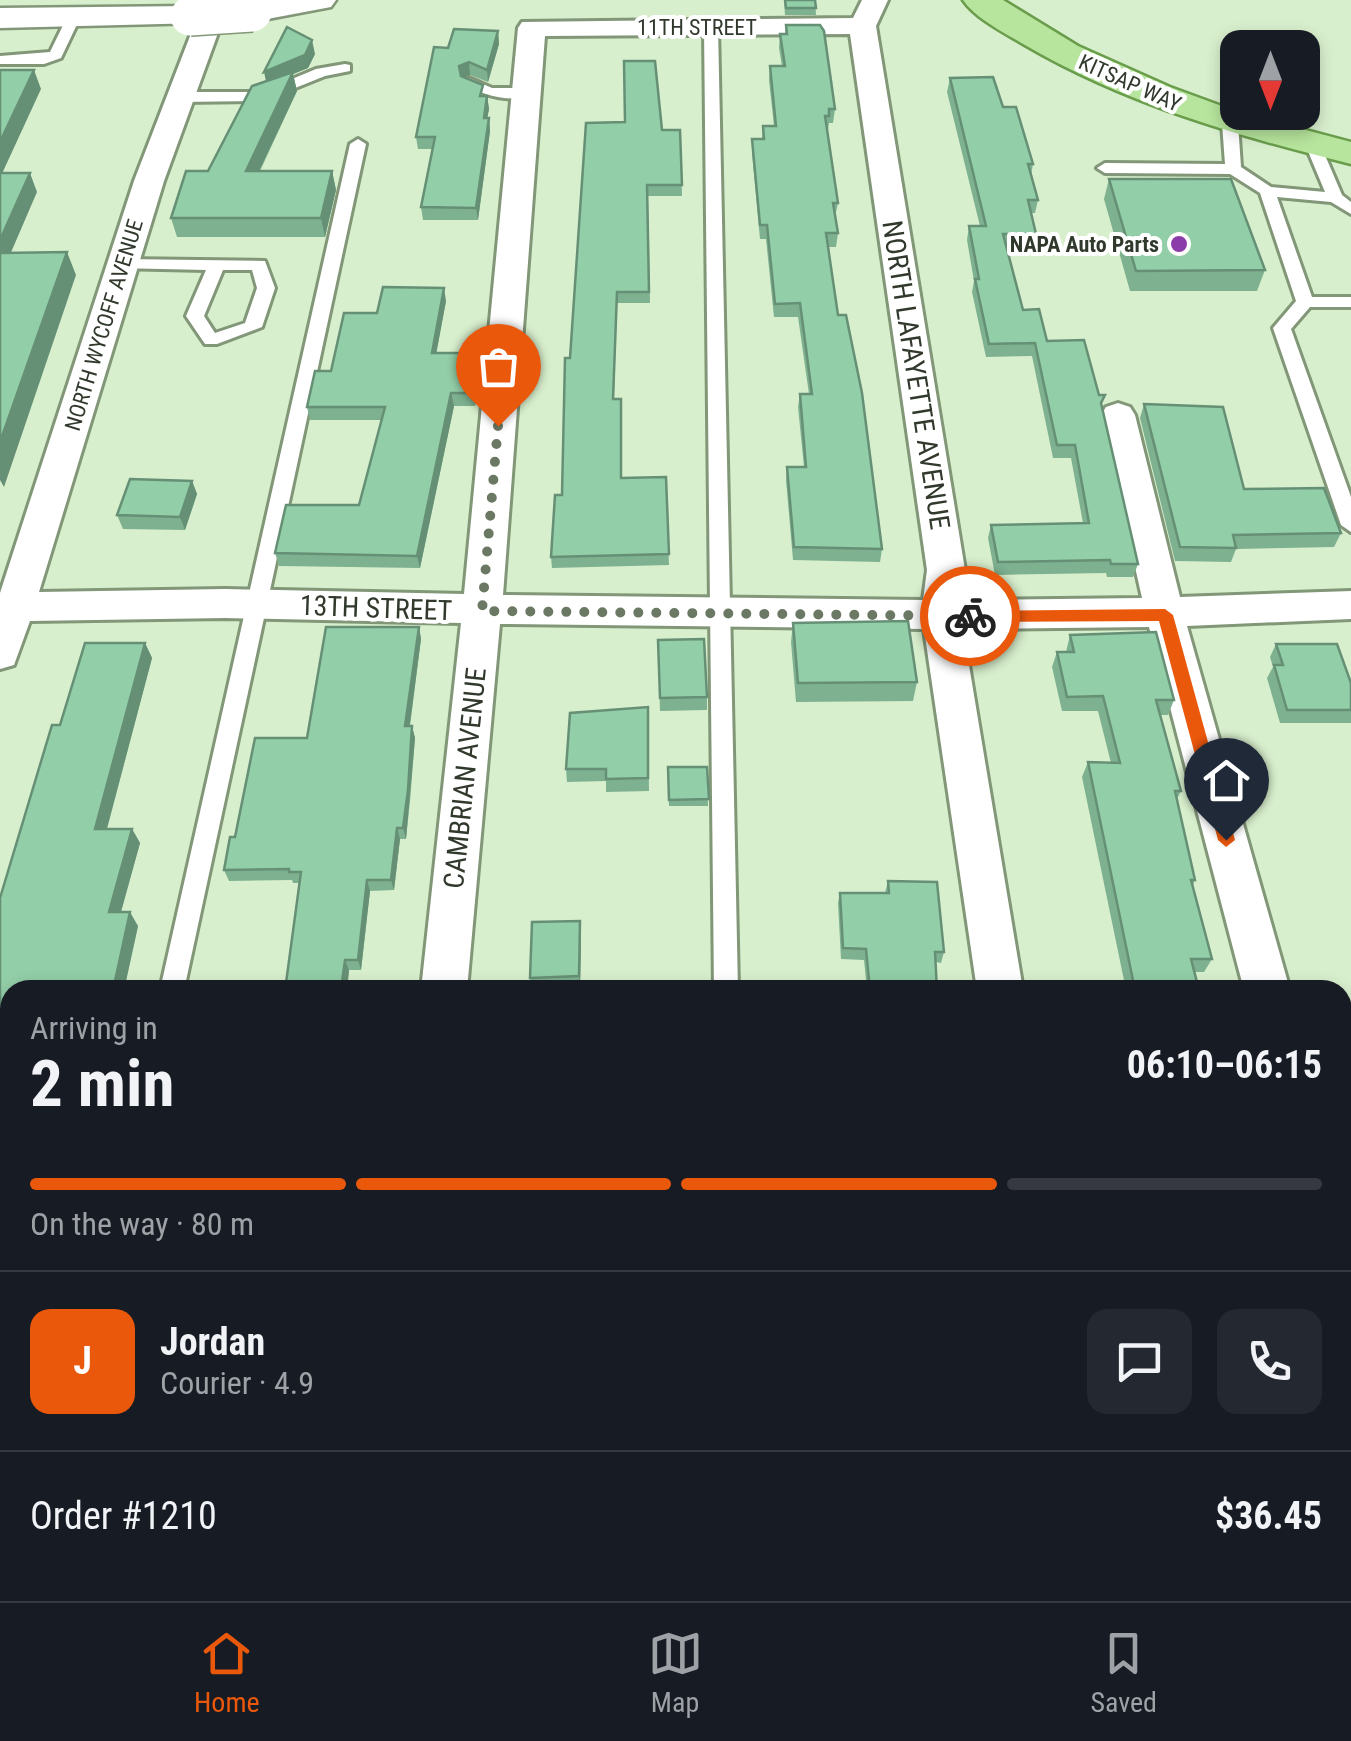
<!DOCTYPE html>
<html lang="en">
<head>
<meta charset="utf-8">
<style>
  :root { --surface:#171b24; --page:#242831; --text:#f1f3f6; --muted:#9ea1a6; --line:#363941; --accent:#ea580c }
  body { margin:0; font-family:"Roboto Condensed",sans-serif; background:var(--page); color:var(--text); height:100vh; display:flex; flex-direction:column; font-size:38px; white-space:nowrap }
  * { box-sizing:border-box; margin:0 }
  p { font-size:32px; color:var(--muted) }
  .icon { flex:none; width:55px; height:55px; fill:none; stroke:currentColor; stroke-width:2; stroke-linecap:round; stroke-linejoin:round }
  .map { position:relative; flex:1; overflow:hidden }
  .details { position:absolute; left:0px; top:980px; width:1352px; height:622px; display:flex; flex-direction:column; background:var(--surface); border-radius:30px 30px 0 0; box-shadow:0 5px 15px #0003 }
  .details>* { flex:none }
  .needle { width:65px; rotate:180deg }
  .buttons { position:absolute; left:1220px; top:30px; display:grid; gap:20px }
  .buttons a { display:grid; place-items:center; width:100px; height:100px; border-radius:20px; background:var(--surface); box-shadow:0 5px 15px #0003; font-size:50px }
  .pin { position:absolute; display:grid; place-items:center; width:85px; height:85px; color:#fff; margin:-102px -42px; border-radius:50% 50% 50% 0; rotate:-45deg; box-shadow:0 0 10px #0007 }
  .pin .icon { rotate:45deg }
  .courier { position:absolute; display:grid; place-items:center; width:100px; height:100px; margin:-50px; border:8px solid #ea580c; border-radius:50%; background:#fff; color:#222; box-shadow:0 2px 12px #0007 }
  .head em { font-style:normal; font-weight:700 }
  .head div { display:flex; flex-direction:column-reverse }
  .head { display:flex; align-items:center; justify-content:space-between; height:170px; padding:0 30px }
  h1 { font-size:65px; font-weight:700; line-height:75px }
  .bar { display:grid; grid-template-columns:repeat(4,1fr); gap:15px 10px; align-content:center; height:120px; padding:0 30px }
  .bar i { height:12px; border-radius:8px; background:var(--line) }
  .bar .active { background:var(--accent) }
  .bar p { grid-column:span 4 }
  .line { display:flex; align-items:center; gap:25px; padding:0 30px; border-top:2px solid var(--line) }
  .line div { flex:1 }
  .round { display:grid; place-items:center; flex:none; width:105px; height:105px; border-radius:20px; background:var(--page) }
  .menu { display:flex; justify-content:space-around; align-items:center; height:140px; border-top:2px solid var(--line); background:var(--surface); font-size:28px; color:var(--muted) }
  .menu a { display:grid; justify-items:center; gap:5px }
  .menu .active { color:var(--accent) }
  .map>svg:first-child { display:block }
</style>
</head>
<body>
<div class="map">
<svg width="1351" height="1601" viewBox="0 0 1351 1601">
  <rect width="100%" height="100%" fill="#d8efcd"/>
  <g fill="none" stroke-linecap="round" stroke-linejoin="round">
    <g stroke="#829678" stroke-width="6">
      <path id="service" d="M 68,15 L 80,18 L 61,58 L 44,64 L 0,64 L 0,56 L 50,52 Z
        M 711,23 L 718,27 L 738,990 L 714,990 L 704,27 Z
        M 345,64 L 350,65 L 350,71 L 325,76 L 263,101 L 181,102 L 173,97 L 181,92 L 261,92 L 316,69 Z
        M 469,78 L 492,88 L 526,88 L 534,93 C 514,105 484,95 464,85 L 464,79 Z
        M 1230,118 L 1238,123 L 1241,167 L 1271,187 L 1325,192 L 1305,144 L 1319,141 L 1342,195 L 1351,202 L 1351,214 L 1331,202 L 1277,197 L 1312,297 L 1351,297 L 1351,307 L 1310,307 L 1291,329 L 1351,497 L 1351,532 L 1341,525 L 1273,328 L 1296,301 L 1260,193 L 1230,174 L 1105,173 L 1097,168 L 1105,163 L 1225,164 L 1222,123 Z
        M 358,139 L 366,144 L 184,990 L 160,990 L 350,144 Z
        M 123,259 L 265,261 L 275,288 L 262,327 L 217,344 L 205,344 L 186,316 L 206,270 L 117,268 L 117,260 ZM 223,270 L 252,270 L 257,288 L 245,323 L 215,333 L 204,316 Z
        M 28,1592 L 58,1592 L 57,1601 L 27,1601 Z
        M 722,1592 L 752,1592 L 752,1601 L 722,1601 Z"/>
    </g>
    <g stroke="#829678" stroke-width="6">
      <path id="minor" d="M 204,0 L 230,0 L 164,181 L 39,592 L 225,589 L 464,594 L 518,28 L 522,22 L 853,18 L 862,0 L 888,0 L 876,26 L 965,570 L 962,600 L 1142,598 L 1101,415 L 1106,407 L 1118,403 L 1130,407 L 1135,415 L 1180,597 L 1351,591 L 1351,619 L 1187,626 L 1290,990 L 1244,990 L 1149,627 L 963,629 L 1023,990 L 977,990 L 924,629 L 500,624 L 467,990 L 421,990 L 461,623 L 225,618 L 30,621 L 14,665 L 0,669 L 0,593 L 134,181 ZM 850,34 L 927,570 L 923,600 L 503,595 L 545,36 Z
        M 1342,1252 L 1351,1256 L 1351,1337 L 1342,1334 Z
        M 354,1592 L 412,1592 L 411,1601 L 353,1601 Z
        M 1066,1592 L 1124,1592 L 1125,1601 L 1067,1601 Z"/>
    </g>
    <g stroke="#829678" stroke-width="5">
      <path id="secondary" d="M 261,0 L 336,0 L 331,7 L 252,22 L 240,19 L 235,12 L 240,5 Z
        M 190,6 L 202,9 L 207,16 L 202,23 L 0,28 L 0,8 Z"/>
    </g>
    <g stroke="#699d4b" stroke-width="5">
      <path id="primary" d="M 963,0 L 1003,0 L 1078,46 L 1170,87 L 1238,112 L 1351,142 L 1351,164 C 1238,136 1126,104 1025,45 C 1005,33 976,19 963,0 Z"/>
    </g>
    <use href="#service" fill="#fff" fill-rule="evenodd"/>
    <use href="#minor" fill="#fff" fill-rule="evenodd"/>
    <use href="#secondary" fill="#fff" fill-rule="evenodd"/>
    <use href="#primary" fill="#b7e59d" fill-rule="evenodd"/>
    <g stroke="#829678" stroke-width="42" stroke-linecap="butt">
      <path id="secondary-bridge" d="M 190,16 L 252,12"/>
    </g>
    <use href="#secondary-bridge" stroke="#fff" stroke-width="39"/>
  </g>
  <path fill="#7eb190" d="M 784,0 L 815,0 L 816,15 L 785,15 Z
    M 786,25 L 835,109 L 833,123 L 829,123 L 828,130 L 827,130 L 838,203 L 835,217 L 838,233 L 836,247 L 828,247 L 838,315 L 882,549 L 880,562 L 793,560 L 786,480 L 787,467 L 804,467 L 798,407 L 800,394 L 809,394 L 798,317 L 774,317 L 766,239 L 760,239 L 752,153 L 752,139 L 762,139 L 763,126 L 774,126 L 769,80 L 770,66 L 782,66 L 779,48 L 780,34 L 785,34 Z
    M 498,31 L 499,44 L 488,82 L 470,75 L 464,77 L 484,96 L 487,96 L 489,109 L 487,118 L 489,118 L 490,131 L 478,220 L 423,220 L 421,207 L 432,149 L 418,149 L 416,137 L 448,48 Z
    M 315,54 L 308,68 L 293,74 L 297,91 L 260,171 L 332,171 L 336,190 L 325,237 L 177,237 L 171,218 L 208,171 L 266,81 Z
    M 950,78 L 1003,107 L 1033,164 L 1031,175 L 1038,200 L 1035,213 L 1031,213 L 1036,234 L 1033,247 L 1006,247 L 1023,310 L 1047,341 L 1102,405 L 1138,564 L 1133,577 L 1107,577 L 1106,573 L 995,575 L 988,538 L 991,525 L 1083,523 L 1071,458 L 1053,458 L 1032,356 L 986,357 L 972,292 L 974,281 L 967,240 L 969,226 L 980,226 L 947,92 Z
    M 662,130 L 680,130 L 682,196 L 648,196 L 650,303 L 617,303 L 614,399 L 622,478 L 666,477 L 669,565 L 552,568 L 551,557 L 562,495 L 570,358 Z
    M 1109,179 L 1265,270 L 1257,291 L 1130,291 L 1104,199 Z
    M 446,301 L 436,353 L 480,366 L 475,406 L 454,406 L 420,568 L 279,566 L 275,553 L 359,505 L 381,420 L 310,420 L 307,407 L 331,371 L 377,313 Z
    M 1144,404 L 1244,489 L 1341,533 L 1334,547 L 1236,549 L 1231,562 L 1175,561 L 1140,418 Z
    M 192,481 L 197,494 L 185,530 L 123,529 L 117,515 Z
    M 793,623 L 917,682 L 913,701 L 796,702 L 791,642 Z
    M 419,627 L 421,639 L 410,726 L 412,726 L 415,738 L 410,801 L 406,839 L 400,839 L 394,890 L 370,891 L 361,970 L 349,970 L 347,990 L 289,990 L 286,983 L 300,883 L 293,883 L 292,880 L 229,881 L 224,870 L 235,837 L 307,738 Z
    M 1070,635 L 1174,700 L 1168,715 L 1160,715 L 1181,791 L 1177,799 L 1195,880 L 1193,885 L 1212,959 L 1204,972 L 1194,972 L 1199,990 L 1126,990 L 1082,777 L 1088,762 L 1111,763 L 1098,711 L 1062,711 L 1052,667 L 1057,652 L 1066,652 Z
    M 658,640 L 707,697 L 707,710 L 660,711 Z
    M 145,643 L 152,658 L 107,829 L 132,829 L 140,843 L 121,912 L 138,926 L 124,990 L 10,990 L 10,1163 L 7,1163 L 0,1192 L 0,898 Z
    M 1276,644 L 1351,683 L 1351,723 L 1280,723 L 1267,678 L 1273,667 L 1270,657 Z
    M 648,707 L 649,791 L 606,792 L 606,781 L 567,782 L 566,769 Z
    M 668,767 L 707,767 L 708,806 L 669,806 Z
    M 888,881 L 944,952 L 941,963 L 936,962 L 937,990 L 867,990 L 864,960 L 841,959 L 838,903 L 840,893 L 885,893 Z
    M 581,932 L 580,988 L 532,989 L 530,978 Z
    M 10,1428 L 10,1492 L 0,1493 L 0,1429 Z
    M 240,1592 L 239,1601 L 174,1600 Z
    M 1211,1592 L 1342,1592 L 1351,1601 L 1213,1601 Z"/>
  <path fill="#669075" d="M 498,31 L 499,44 L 488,82 L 487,70 Z
    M 312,40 L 315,54 L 308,68 L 293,74 L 297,91 L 250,190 L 246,171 L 267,86 L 264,72 Z
    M 469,62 L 470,75 L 460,79 L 459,66 Z
    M 34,70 L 41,89 L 0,178 L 0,142 Z
    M 487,96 L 489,109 L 485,131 L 484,118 Z
    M 489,118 L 490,131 L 478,220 L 476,208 Z
    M 332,171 L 336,190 L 325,237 L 321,218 Z
    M 30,173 L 37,192 L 0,278 L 0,240 Z
    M 67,252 L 76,275 L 4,487 L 0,480 L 0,442 Z
    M 444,288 L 446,301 L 434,366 L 432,353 Z
    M 478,353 L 480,366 L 475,406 L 473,393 Z
    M 451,393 L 454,406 L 420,568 L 417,556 Z
    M 192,481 L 197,494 L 185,530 L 180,517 Z
    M 419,627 L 421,639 L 408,738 L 405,726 Z
    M 145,643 L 152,658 L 103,843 L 95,829 Z
    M 412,726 L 415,738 L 406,839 L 403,828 Z
    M 397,828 L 400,839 L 394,890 L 391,880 Z
    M 132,829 L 140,843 L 117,926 L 109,912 Z
    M 367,880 L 370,891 L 361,970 L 358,960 Z
    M 130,912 L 138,926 L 124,990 L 113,990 Z
    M 580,921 L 581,932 L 580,988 L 579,976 Z
    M 345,960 L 349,970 L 347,990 L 342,982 Z
    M 0,1156 L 7,1163 L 0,1192 Z
    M 0,1306 L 6,1311 L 0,1338 Z
    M 234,1592 L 240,1592 L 239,1601 L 233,1599 Z"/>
  <path fill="#92cea7" stroke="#669075" stroke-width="2.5" d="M 785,0 L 815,0 L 816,8 L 786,8 Z
    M 786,25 L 820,25 L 824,31 L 835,109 L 829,109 L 829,116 L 825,116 L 838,203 L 833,203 L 838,233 L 826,233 L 838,315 L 846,315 L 862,393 L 882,549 L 794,547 L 787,467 L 806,467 L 800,394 L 812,394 L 800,303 L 775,304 L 767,225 L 760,225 L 752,139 L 764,139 L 763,126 L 776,126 L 770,66 L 785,66 L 780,34 L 787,34 Z
    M 287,27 L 312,40 L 305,55 L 264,72 Z
    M 454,29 L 498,31 L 487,70 L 469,62 L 459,66 L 461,76 L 483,85 L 480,96 L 487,96 L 484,118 L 489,118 L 476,208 L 421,207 L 435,137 L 416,137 L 434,47 L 448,48 Z
    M 624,61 L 655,61 L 662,130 L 680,130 L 682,185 L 647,185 L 649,292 L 617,292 L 613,399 L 621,399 L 621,478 L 666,477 L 669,554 L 551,557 L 555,495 L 562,495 L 565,358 L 570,358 L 586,123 L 625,122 Z
    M 0,70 L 34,70 L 0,142 Z
    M 293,72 L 246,171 L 332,171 L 321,218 L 171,218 L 186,171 L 208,171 L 252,86 Z
    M 993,77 L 1003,107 L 1016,107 L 1033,164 L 1028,164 L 1038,200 L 1028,200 L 1036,234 L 1003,234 L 1023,310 L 1039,309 L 1047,341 L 1084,340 L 1099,395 L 1105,395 L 1101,403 L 1138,564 L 1111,564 L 1110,560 L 998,562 L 991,525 L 1089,523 L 1075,445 L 1057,445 L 1035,343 L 989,344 L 975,279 L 979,279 L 969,226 L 986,226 L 950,78 Z
    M 0,173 L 30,173 L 0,240 Z
    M 1109,179 L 1231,179 L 1265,270 L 1136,271 Z
    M 67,252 L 0,442 L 0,253 Z
    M 383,287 L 444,288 L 432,353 L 478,353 L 473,393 L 451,393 L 417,556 L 275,553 L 286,505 L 359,505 L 385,407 L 307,407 L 315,371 L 331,371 L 344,313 L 377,313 Z
    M 1144,404 L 1223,407 L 1244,489 L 1324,488 L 1341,533 L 1233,535 L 1236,548 L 1180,547 Z
    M 130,479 L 192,481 L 180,517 L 117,515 Z
    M 908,621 L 917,682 L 798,683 L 793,623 Z
    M 326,627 L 419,627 L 405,726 L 412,726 L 408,790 L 403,828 L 397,828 L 391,880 L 367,880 L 358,960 L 345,960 L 342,982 L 286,983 L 301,872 L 289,872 L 289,869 L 224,870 L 230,837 L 235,837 L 255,738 L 307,738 Z
    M 1156,632 L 1174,700 L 1156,700 L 1181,791 L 1175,791 L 1195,880 L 1191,880 L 1212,959 L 1191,959 L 1199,990 L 1135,990 L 1088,762 L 1120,763 L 1103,696 L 1067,697 L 1057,652 L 1074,652 L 1070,635 Z
    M 704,639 L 707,697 L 660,698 L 658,640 Z
    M 85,643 L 145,643 L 95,829 L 132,829 L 109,912 L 130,912 L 113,990 L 10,990 L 10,1151 L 0,1152 L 0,898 L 52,725 L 60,725 Z
    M 1276,644 L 1337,644 L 1351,683 L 1351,710 L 1287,710 L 1274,665 L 1283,665 Z
    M 648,707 L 648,778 L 606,779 L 606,769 L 566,769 L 570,713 Z
    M 668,767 L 707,767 L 709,799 L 669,800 Z
    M 888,881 L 937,882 L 944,952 L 935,952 L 937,990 L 870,990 L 866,949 L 843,948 L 840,893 L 889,893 Z
    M 580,921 L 579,976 L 530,978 L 532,922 Z
    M 10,1428 L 10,1486 L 0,1486 L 0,1429 Z
    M 1342,1533 L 1351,1533 L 1351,1601 L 1222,1601 L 1220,1592 L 1342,1592 Z
    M 175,1592 L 234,1592 L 233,1599 L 174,1600 Z
    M 857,1592 L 988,1592 L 989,1601 L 858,1601 Z"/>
  <path fill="#ea580c" d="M 1165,609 L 1173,615 L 1235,840 L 1226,847 L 1218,840 L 1159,621 L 970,622 L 963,616 L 970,611 Z"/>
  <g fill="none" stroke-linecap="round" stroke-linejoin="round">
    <path stroke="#6b7964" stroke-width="10" stroke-dasharray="0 18" d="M 498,426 L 482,611 L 970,616"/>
  </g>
  <circle fill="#8c3baa" stroke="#fff" stroke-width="4" cx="1179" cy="244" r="10"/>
  <g text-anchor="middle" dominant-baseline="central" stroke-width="8" stroke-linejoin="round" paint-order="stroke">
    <g font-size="22" fill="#30392c" stroke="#fff">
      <text x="697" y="27">11TH STREET</text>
      <text transform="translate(1130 83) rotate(24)">KITSAP WAY</text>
      <text transform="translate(104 325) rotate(-73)">NORTH WYCOFF AVENUE</text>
    </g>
    <g font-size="22" font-weight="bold" fill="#30392c" stroke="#fff" text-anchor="end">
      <text x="1159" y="244">NAPA Auto Parts</text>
    </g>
    <g font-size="28" fill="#30392c" stroke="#fff">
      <text transform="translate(916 375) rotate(81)">NORTH LAFAYETTE AVENUE</text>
      <text transform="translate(376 608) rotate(2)">13TH STREET</text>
      <text transform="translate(465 778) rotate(-84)">CAMBRIAN AVENUE</text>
    </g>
  </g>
</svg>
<div class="buttons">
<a><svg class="needle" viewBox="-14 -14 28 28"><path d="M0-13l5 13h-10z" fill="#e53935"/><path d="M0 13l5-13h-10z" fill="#9ea1a6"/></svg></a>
</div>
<div class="pin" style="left:498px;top:426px;background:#ea580c"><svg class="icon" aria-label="bag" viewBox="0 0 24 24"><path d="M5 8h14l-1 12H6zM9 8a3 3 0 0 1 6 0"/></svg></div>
<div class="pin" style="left:1226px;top:840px;background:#1f2937"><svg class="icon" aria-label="home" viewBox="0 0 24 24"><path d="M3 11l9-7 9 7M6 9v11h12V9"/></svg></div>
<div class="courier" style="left:970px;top:616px"><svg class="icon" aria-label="bike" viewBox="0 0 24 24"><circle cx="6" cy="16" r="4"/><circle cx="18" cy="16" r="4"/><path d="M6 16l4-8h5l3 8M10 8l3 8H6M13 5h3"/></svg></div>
<section class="details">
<div class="head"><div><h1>2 min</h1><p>Arriving in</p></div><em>06:10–06:15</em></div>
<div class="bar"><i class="active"></i><i class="active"></i><i class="active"></i><i></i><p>On the way · 80 m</p></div>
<div class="line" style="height:180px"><b class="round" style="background:var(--accent);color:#fff">J</b><div><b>Jordan</b><p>Courier · 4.9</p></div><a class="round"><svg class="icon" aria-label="chat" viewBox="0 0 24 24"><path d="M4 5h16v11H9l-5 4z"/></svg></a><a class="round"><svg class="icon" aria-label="phone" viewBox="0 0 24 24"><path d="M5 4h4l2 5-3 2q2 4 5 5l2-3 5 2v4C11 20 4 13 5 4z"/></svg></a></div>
<div class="line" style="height:130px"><div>Order #1210</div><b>$36.45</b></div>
</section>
</div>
<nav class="menu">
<a class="active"><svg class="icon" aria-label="home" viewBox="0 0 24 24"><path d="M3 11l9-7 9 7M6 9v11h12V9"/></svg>Home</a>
<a><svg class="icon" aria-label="map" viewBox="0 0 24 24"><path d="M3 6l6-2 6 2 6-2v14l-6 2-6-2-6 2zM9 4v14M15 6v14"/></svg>Map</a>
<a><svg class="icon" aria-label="saved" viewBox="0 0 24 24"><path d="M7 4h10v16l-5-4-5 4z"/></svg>Saved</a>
</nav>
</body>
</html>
